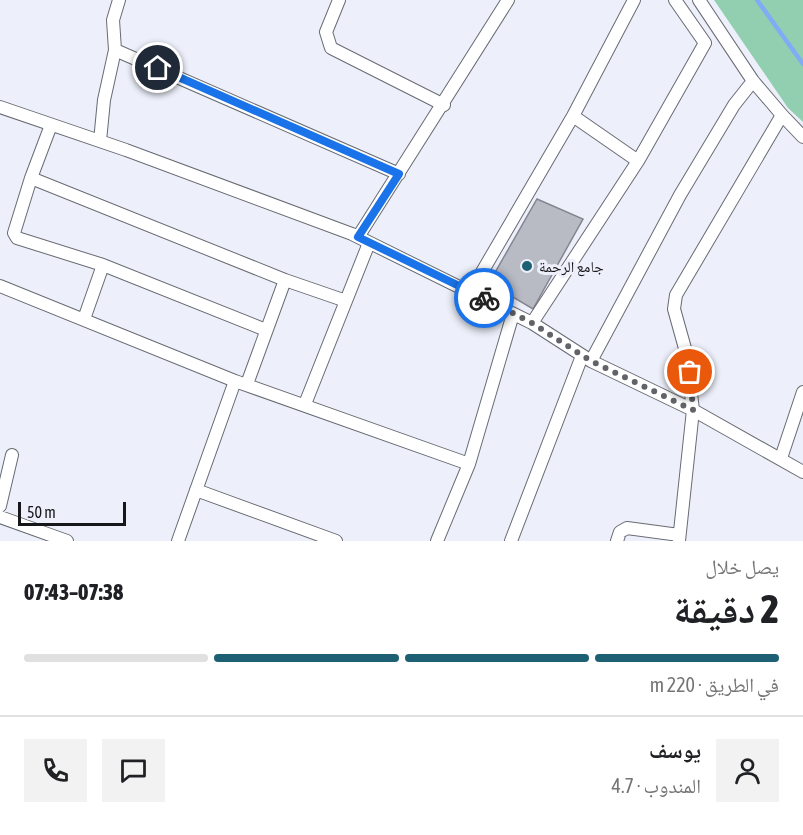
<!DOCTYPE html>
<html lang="ar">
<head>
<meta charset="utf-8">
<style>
  :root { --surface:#fff; --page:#f2f2f2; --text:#202124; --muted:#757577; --line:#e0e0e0; --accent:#1d5f73 }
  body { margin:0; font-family:"Asap Condensed","Noto Naskh Arabic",sans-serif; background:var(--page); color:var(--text); direction:rtl; height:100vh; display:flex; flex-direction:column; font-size:22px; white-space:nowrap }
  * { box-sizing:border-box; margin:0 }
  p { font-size:20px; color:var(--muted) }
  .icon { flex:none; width:33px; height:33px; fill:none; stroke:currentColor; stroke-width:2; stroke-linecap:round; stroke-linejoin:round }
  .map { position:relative; height:541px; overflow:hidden; direction:ltr }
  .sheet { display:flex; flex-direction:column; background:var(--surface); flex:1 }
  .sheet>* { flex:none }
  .scale { position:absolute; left:18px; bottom:15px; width:108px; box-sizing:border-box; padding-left:6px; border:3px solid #16171a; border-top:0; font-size:16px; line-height:21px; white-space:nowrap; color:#16171a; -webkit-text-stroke:4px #edf0fa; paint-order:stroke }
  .pin { position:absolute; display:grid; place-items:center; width:51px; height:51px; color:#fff; margin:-26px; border:3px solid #fff; border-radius:50%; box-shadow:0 2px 6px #0007 }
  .courier { position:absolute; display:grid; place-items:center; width:60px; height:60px; margin:-30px; border:4px solid #1a73e8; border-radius:50%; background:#fff; color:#222; box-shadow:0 2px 8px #0007 }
  .headline em { font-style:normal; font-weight:800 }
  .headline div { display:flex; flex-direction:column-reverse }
  .headline { display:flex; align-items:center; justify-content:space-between; height:102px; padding:0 24px }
  h1 { font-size:39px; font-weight:800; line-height:45px }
  .bar { display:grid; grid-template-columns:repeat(4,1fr); gap:9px 6px; align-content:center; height:72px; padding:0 24px }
  .bar i { height:8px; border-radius:4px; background:var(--line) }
  .bar .active { background:var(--accent) }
  .bar p { grid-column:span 4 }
  .line { display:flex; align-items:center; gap:15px; padding:0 24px; border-top:2px solid var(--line) }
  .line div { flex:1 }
  .round { display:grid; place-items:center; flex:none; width:63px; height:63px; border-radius:0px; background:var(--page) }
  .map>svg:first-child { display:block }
</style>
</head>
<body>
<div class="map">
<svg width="803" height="541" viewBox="0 0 803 541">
  <rect width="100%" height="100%" fill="#edf0fa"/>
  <path fill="#92cfb0" d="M 714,0 L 803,0 L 803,122 L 788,108 Z"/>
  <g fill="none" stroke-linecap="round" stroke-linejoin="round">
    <path stroke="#81abf4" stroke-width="4.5" d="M 757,0 L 803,64"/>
  </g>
  <path fill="#b8bbc4" stroke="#83868f" stroke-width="1.5" d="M 537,199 L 583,219 L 533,309 L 489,283 Z"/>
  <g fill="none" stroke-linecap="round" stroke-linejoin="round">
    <g stroke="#686b73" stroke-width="14">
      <path id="street" d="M 339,0 L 326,32 L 331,48 L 444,105
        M 699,0 L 753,81 L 782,115
        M 115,50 L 399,174
        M 0,107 L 126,150 L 352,234 L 532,323 L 591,361 L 693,410 L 803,472
        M 573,116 L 638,161
        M 51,125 L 31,178 L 14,233 L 17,238 L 103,265 L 266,330
        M 100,141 L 104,100 L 115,50 L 113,20 L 119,0
        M 31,178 L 285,280 L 247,384
        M 358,237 L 508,0
        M 285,280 L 346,301
        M 0,286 L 235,381 L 469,464
        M 471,291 L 573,116 L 634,0
        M 84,319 L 103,265
        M 532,323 L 638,161 L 705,43 L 675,0
        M 591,361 L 680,195 L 734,105 L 753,81
        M 305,404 L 369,243
        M 781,458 L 803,392
        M 196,490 L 336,541
        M 0,506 L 12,455
        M 0,517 L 67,541
        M 178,541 L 235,381
        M 437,541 L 469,464 L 513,314
        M 511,541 L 582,356
        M 617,541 L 620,532 L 627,528 L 679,535
        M 679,541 L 693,410 L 686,352 L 674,309 L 676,295 L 782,115 L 803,137"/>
    </g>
    <use href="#street" stroke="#fff" stroke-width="12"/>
  </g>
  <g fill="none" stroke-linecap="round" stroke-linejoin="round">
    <path stroke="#616368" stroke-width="6" stroke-dasharray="0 10.8" d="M 484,298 L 532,323 L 591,361 L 693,410 L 690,372"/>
    <path stroke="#1a73e8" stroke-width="8" d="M 158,68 L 399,174 L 358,237 L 484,298"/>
  </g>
  <circle fill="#1d5f73" stroke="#edf0fa" stroke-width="2" cx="527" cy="266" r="6"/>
  <g text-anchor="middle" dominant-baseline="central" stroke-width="6" stroke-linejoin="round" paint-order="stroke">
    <g font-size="15" fill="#16171a" stroke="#edf0fa" text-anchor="start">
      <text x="539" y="266">جامع الرحمة</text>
    </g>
  </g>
</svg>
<div class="scale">50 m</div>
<div class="pin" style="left:690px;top:372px;background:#ea580c"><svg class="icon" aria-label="bag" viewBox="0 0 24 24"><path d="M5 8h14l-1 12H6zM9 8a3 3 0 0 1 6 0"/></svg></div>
<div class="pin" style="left:158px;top:68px;background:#1f2937"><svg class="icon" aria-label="home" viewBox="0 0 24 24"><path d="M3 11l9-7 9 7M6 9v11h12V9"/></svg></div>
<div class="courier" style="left:484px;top:298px"><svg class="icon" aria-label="bike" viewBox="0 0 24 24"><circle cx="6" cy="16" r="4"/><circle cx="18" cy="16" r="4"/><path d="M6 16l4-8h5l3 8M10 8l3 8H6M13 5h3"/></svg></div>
</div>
<section class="sheet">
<div class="headline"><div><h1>2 دقيقة</h1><p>يصل خلال</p></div><em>07:38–07:43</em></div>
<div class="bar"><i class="active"></i><i class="active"></i><i class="active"></i><i></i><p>في الطريق · 220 m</p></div>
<div class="line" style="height:108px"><a class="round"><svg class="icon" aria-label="person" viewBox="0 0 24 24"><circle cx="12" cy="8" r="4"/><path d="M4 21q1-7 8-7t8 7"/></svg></a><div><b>يوسف</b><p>المندوب · 4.7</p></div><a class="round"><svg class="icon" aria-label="chat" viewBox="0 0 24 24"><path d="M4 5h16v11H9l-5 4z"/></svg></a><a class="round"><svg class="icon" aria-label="phone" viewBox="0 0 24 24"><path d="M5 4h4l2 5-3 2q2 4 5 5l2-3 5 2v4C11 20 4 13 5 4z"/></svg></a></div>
</section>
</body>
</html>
